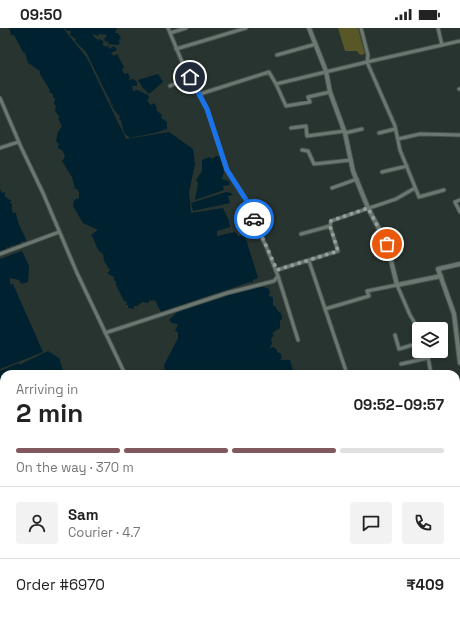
<!DOCTYPE html>
<html lang="en">
<head>
<meta charset="utf-8">
<style>
  :root { --surface:#fff; --page:#f2f2f2; --text:#222; --muted:#767676; --line:#e0e0e0; --accent:#80585d }
  body { margin:0; font-family:"Space Grotesk",sans-serif; background:var(--page); color:var(--text); height:100vh; display:flex; flex-direction:column; font-size:15px; white-space:nowrap }
  * { box-sizing:border-box; margin:0 }
  p { font-size:13px; color:var(--muted) }
  .icon { flex:none; width:22px; height:22px; fill:none; stroke:currentColor; stroke-width:2; stroke-linecap:round; stroke-linejoin:round }
  .map { position:relative; flex:1; overflow:hidden }
  .details { position:absolute; left:0px; top:342px; width:460px; height:248px; display:flex; flex-direction:column; background:var(--surface); border-radius:12px 12px 0 0; box-shadow:0 2px 6px #0003 }
  .details>* { flex:none }
  .fabs { position:absolute; left:412px; top:294px; display:grid; gap:8px }
  .fabs a { display:grid; place-items:center; width:36px; height:36px; border-radius:4px; background:var(--surface); box-shadow:0 2px 6px #0003; font-size:20px }
  .pin { position:absolute; display:grid; place-items:center; width:34px; height:34px; color:#fff; margin:-17px; border:2px solid #fff; border-radius:50%; box-shadow:0 1px 4px #0007 }
  .courier { position:absolute; display:grid; place-items:center; width:40px; height:40px; margin:-20px; border:3px solid #1a73e8; border-radius:50%; background:#fff; color:#222; box-shadow:0 1px 5px #0007 }
  .head em { font-style:normal; font-weight:700 }
  .head div { display:flex; flex-direction:column-reverse }
  .head { display:flex; align-items:center; justify-content:space-between; height:68px; padding:0 16px }
  h1 { font-size:26px; font-weight:700; line-height:30px }
  .bar { display:grid; grid-template-columns:repeat(4,1fr); gap:6px 4px; align-content:center; height:48px; padding:0 16px }
  .bar i { height:5px; border-radius:3px; background:var(--line) }
  .bar .on { background:var(--accent) }
  .bar p { grid-column:span 4 }
  .line { display:flex; align-items:center; gap:10px; padding:0 16px; border-top:1px solid var(--line) }
  .line div { flex:1 }
  .round { display:grid; place-items:center; flex:none; width:42px; height:42px; border-radius:4px; background:var(--page) }
  .status { display:flex; justify-content:space-between; align-items:center; height:28px; padding:0 20px; background:var(--surface); direction:ltr }
  .status svg { height:11px; fill:currentColor }
  .map>svg:first-child { display:block }
</style>
</head>
<body>
<div class="status"><b>09:50</b><svg viewBox="0 0 49 12"><path d="M0 12V9h3v3zM5 12V6h3v6zM10 12V3h3v9zM15 12V0h3v12zM26 1h20v11H26zM47 4h2v5h-2z"/></svg></div>
<div class="map">
<svg width="460" height="590" viewBox="0 0 460 590">
  <rect width="100%" height="100%" fill="#28342f"/>
  <path fill="#595627" d="M 338,0 L 358,0 L 365,26 L 360,27 L 357,23 L 345,23 Z"/>
  <path fill="#00212f" d="M 9,0 L 63,0 L 87,30 L 126,111 L 169,104 L 193,121 L 195,136 L 189,164 L 191,185 L 223,180 L 229,193 L 230,199 L 217,203 L 217,208 L 235,204 L 238,208 L 245,208 L 258,250 L 253,252 L 252,255 L 250,254 L 161,284 L 155,272 L 151,273 L 151,271 L 148,275 L 142,274 L 139,277 L 138,275 L 138,278 L 134,278 L 134,281 L 128,280 L 128,277 L 126,277 L 127,274 L 124,273 L 116,257 L 116,253 L 114,253 L 114,249 L 107,245 L 110,242 L 104,233 L 103,226 C 96,223 96,213 91,207 L 98,202 L 83,195 L 73,178 L 74,172 L 79,170 L 79,164 L 77,161 L 75,161 L 72,149 L 62,133 L 65,129 L 63,123 L 58,120 L 58,117 L 60,117 L 56,113 L 58,104 L 62,98 L 58,90 L 60,89 L 55,83 L 56,77 L 54,77 L 55,70 L 53,70 L 53,66 L 49,64 L 50,62 L 40,46 L 40,43 L 28,35 L 25,25 L 23,24 L 14,7 L 11,7 Z
    M 64,0 L 117,0 L 115,5 L 118,5 L 121,10 L 119,10 L 121,12 L 118,12 L 120,14 L 118,17 L 108,16 L 109,13 L 107,14 L 104,12 L 107,7 L 99,6 L 98,8 L 93,6 L 93,8 L 98,12 L 100,11 L 104,14 L 102,16 L 106,19 L 108,17 L 109,21 L 114,18 L 117,22 L 111,25 L 114,28 L 117,26 L 124,39 L 122,42 L 124,46 L 128,45 L 130,50 L 128,52 L 133,51 L 137,54 L 137,58 L 132,58 L 133,63 L 137,62 L 148,67 L 149,70 L 147,73 L 151,77 L 154,75 L 157,80 L 156,82 L 162,87 L 161,90 L 167,94 L 167,102 L 165,101 C 158,106 139,107 130,110 L 124,105 L 121,93 L 119,91 L 120,89 L 112,79 L 114,76 L 111,77 L 110,76 L 111,75 L 109,70 L 108,69 L 86,24 L 75,13 L 76,11 L 70,7 L 71,3 L 67,3 Z
    M 158,46 L 163,54 L 149,66 L 143,60 L 138,52 Z
    M 216,128 L 220,129 L 224,144 L 222,151 L 229,153 L 230,157 L 223,158 L 224,162 L 195,172 L 198,155 L 196,152 L 202,143 L 202,132 L 210,129 L 212,131 Z
    M 0,161 L 2,165 L 5,164 L 5,169 L 12,173 L 9,174 L 12,176 L 12,184 L 16,185 C 18,198 23,203 26,212 L 24,214 L 22,213 L 21,215 L 13,218 L 11,217 L 10,220 L 7,219 L 6,222 L 0,223 Z
    M 226,164 L 231,165 L 233,167 L 228,168 L 230,175 L 193,183 L 191,175 Z
    M 22,223 L 29,238 L 28,254 L 21,256 L 19,252 L 10,250 L 10,256 L 13,256 L 43,324 L 0,341 L 0,231 Z
    M 261,258 L 269,261 L 270,266 L 268,267 L 273,270 L 273,278 L 275,278 L 278,283 L 281,285 L 282,291 L 280,293 L 280,300 L 272,305 L 274,308 L 271,310 L 272,316 L 269,320 L 274,319 L 277,322 L 277,324 L 281,326 L 282,331 L 279,332 L 290,332 L 294,346 L 166,346 L 164,337 L 178,310 L 178,304 L 175,303 L 178,296 L 172,295 L 169,292 L 177,284 L 237,263 Z
    M 48,323 L 59,330 L 64,346 L 4,346 L 4,437 L 0,438 L 0,343 L 19,335 L 20,337 L 21,336 Z
    M 4,438 L 4,498 L 0,499 L 0,439 Z
    M 4,500 L 4,559 L 0,554 L 0,501 Z
    M 0,557 L 4,562 L 4,586 L 22,586 L 25,590 L 0,590 Z
    M 24,586 L 92,586 L 94,590 L 27,590 Z
    M 94,586 L 129,586 L 131,590 L 96,590 Z
    M 131,586 L 170,586 L 170,590 L 132,590 Z
    M 172,586 L 206,586 L 207,587 L 206,590 L 173,590 Z
    M 232,586 L 265,586 L 266,590 L 223,590 Z
    M 290,586 L 371,586 L 372,590 L 284,590 Z"/>
  <g fill="none" stroke-linecap="round" stroke-linejoin="round">
    <g stroke="#47514c" stroke-width="5">
      <path id="street" d="M 438,0 L 442,17
        M 170,5 L 186,0
        M 176,21 L 246,0
        M 277,27 L 316,16
        M 276,56 L 286,78 L 310,74 L 308,69 L 330,64
        M 170,58 L 190,49
        M 459,61 L 460,61
        M 200,66 L 269,44 L 276,56 L 367,34 L 368,27 L 361,0
        M 0,70 L 21,119 L 43,165 L 77,245 L 125,346
        M 291,100 L 306,98 L 307,108 L 345,103
        M 345,105 L 362,101
        M 379,105 L 395,101
        M 398,111 L 420,106 L 460,107
        M 0,120 L 18,114
        M 302,122 L 308,123 L 314,136 L 351,132
        M 382,144 L 407,138
        M 332,160 L 357,151
        M 444,162 L 419,169 L 400,122 L 395,98 L 367,34 L 460,13
        M 460,172 L 455,174 L 460,184
        M 301,206 L 330,198 L 331,193 L 396,171 L 415,160
        M 0,226 L 59,204
        M 309,233 L 347,346
        M 277,242 L 338,223 L 330,198
        M 278,248 L 298,312
        M 325,281 L 369,268 L 367,263 L 397,257 L 410,287 L 419,302
        M 105,305 L 227,265 L 274,253 L 278,248 L 266,218 L 255,196 L 250,178 L 227,142 L 207,81 L 183,36 L 168,0
        M 395,307 L 399,321 L 419,315
        M 427,323 L 431,346
        M 401,336 L 428,330
        M 456,372 L 460,372
        M 456,455 L 460,454
        M 456,502 L 460,501
        M 436,586 L 438,590"/>
    </g>
    <g stroke="#47514c" stroke-width="6">
      <path id="secondary" d="M 309,0 L 326,43 L 330,64 L 345,105 L 353,143 L 368,180 L 387,216 L 397,257 L 441,248
        M 460,236 L 438,241 L 454,286 L 460,335
        M 460,457 L 460,481"/>
    </g>
    <use href="#street" stroke="#6b7872" stroke-width="3"/>
    <use href="#secondary" stroke="#6b7872" stroke-width="4"/>
  </g>
  <g fill="none" stroke-linecap="round" stroke-linejoin="round">
    <path stroke="#969f9c" stroke-width="4" stroke-dasharray="0 7.2" d="M 254,191 L 277,242 L 338,223 L 330,198 L 331,193 L 368,180 L 387,216"/>
    <path stroke="#1a73e8" stroke-width="5" d="M 190,49 L 207,81 L 227,142 L 250,178 L 254,191"/>
  </g>
</svg>
<div class="fabs">
<a><svg class="icon" aria-label="layers" viewBox="0 0 24 24"><path d="M12 4l9 5-9 5-9-5zM3 14l9 5 9-5"/></svg></a>
</div>
<div class="pin" style="left:387px;top:216px;background:#ea580c"><svg class="icon" aria-label="bag" viewBox="0 0 24 24"><path d="M5 8h14l-1 12H6zM9 8a3 3 0 0 1 6 0"/></svg></div>
<div class="pin" style="left:190px;top:49px;background:#1f2937"><svg class="icon" aria-label="home" viewBox="0 0 24 24"><path d="M3 11l9-7 9 7M6 9v11h12V9"/></svg></div>
<div class="courier" style="left:254px;top:191px"><svg class="icon" aria-label="car" viewBox="0 0 24 24"><path d="M5 17H2v-5l4-1 3-4h7l3 4 3 1v5h-3M9 17h6M6 11h13"/><circle cx="7" cy="17" r="2"/><circle cx="17" cy="17" r="2"/></svg></div>
<section class="details">
<div class="head"><div><h1>2 min</h1><p>Arriving in</p></div><em>09:52–09:57</em></div>
<div class="bar"><i class="on"></i><i class="on"></i><i class="on"></i><i></i><p>On the way · 370 m</p></div>
<div class="line" style="height:72px"><a class="round"><svg class="icon" aria-label="person" viewBox="0 0 24 24"><circle cx="12" cy="8" r="4"/><path d="M4 21q1-7 8-7t8 7"/></svg></a><div><b>Sam</b><p>Courier · 4.7</p></div><a class="round"><svg class="icon" aria-label="chat" viewBox="0 0 24 24"><path d="M4 5h16v11H9l-5 4z"/></svg></a><a class="round"><svg class="icon" aria-label="phone" viewBox="0 0 24 24"><path d="M5 4h4l2 5-3 2q2 4 5 5l2-3 5 2v4C11 20 4 13 5 4z"/></svg></a></div>
<div class="line" style="height:52px"><div>Order #6970</div><b>₹409</b></div>
</section>
</div>
</body>
</html>
